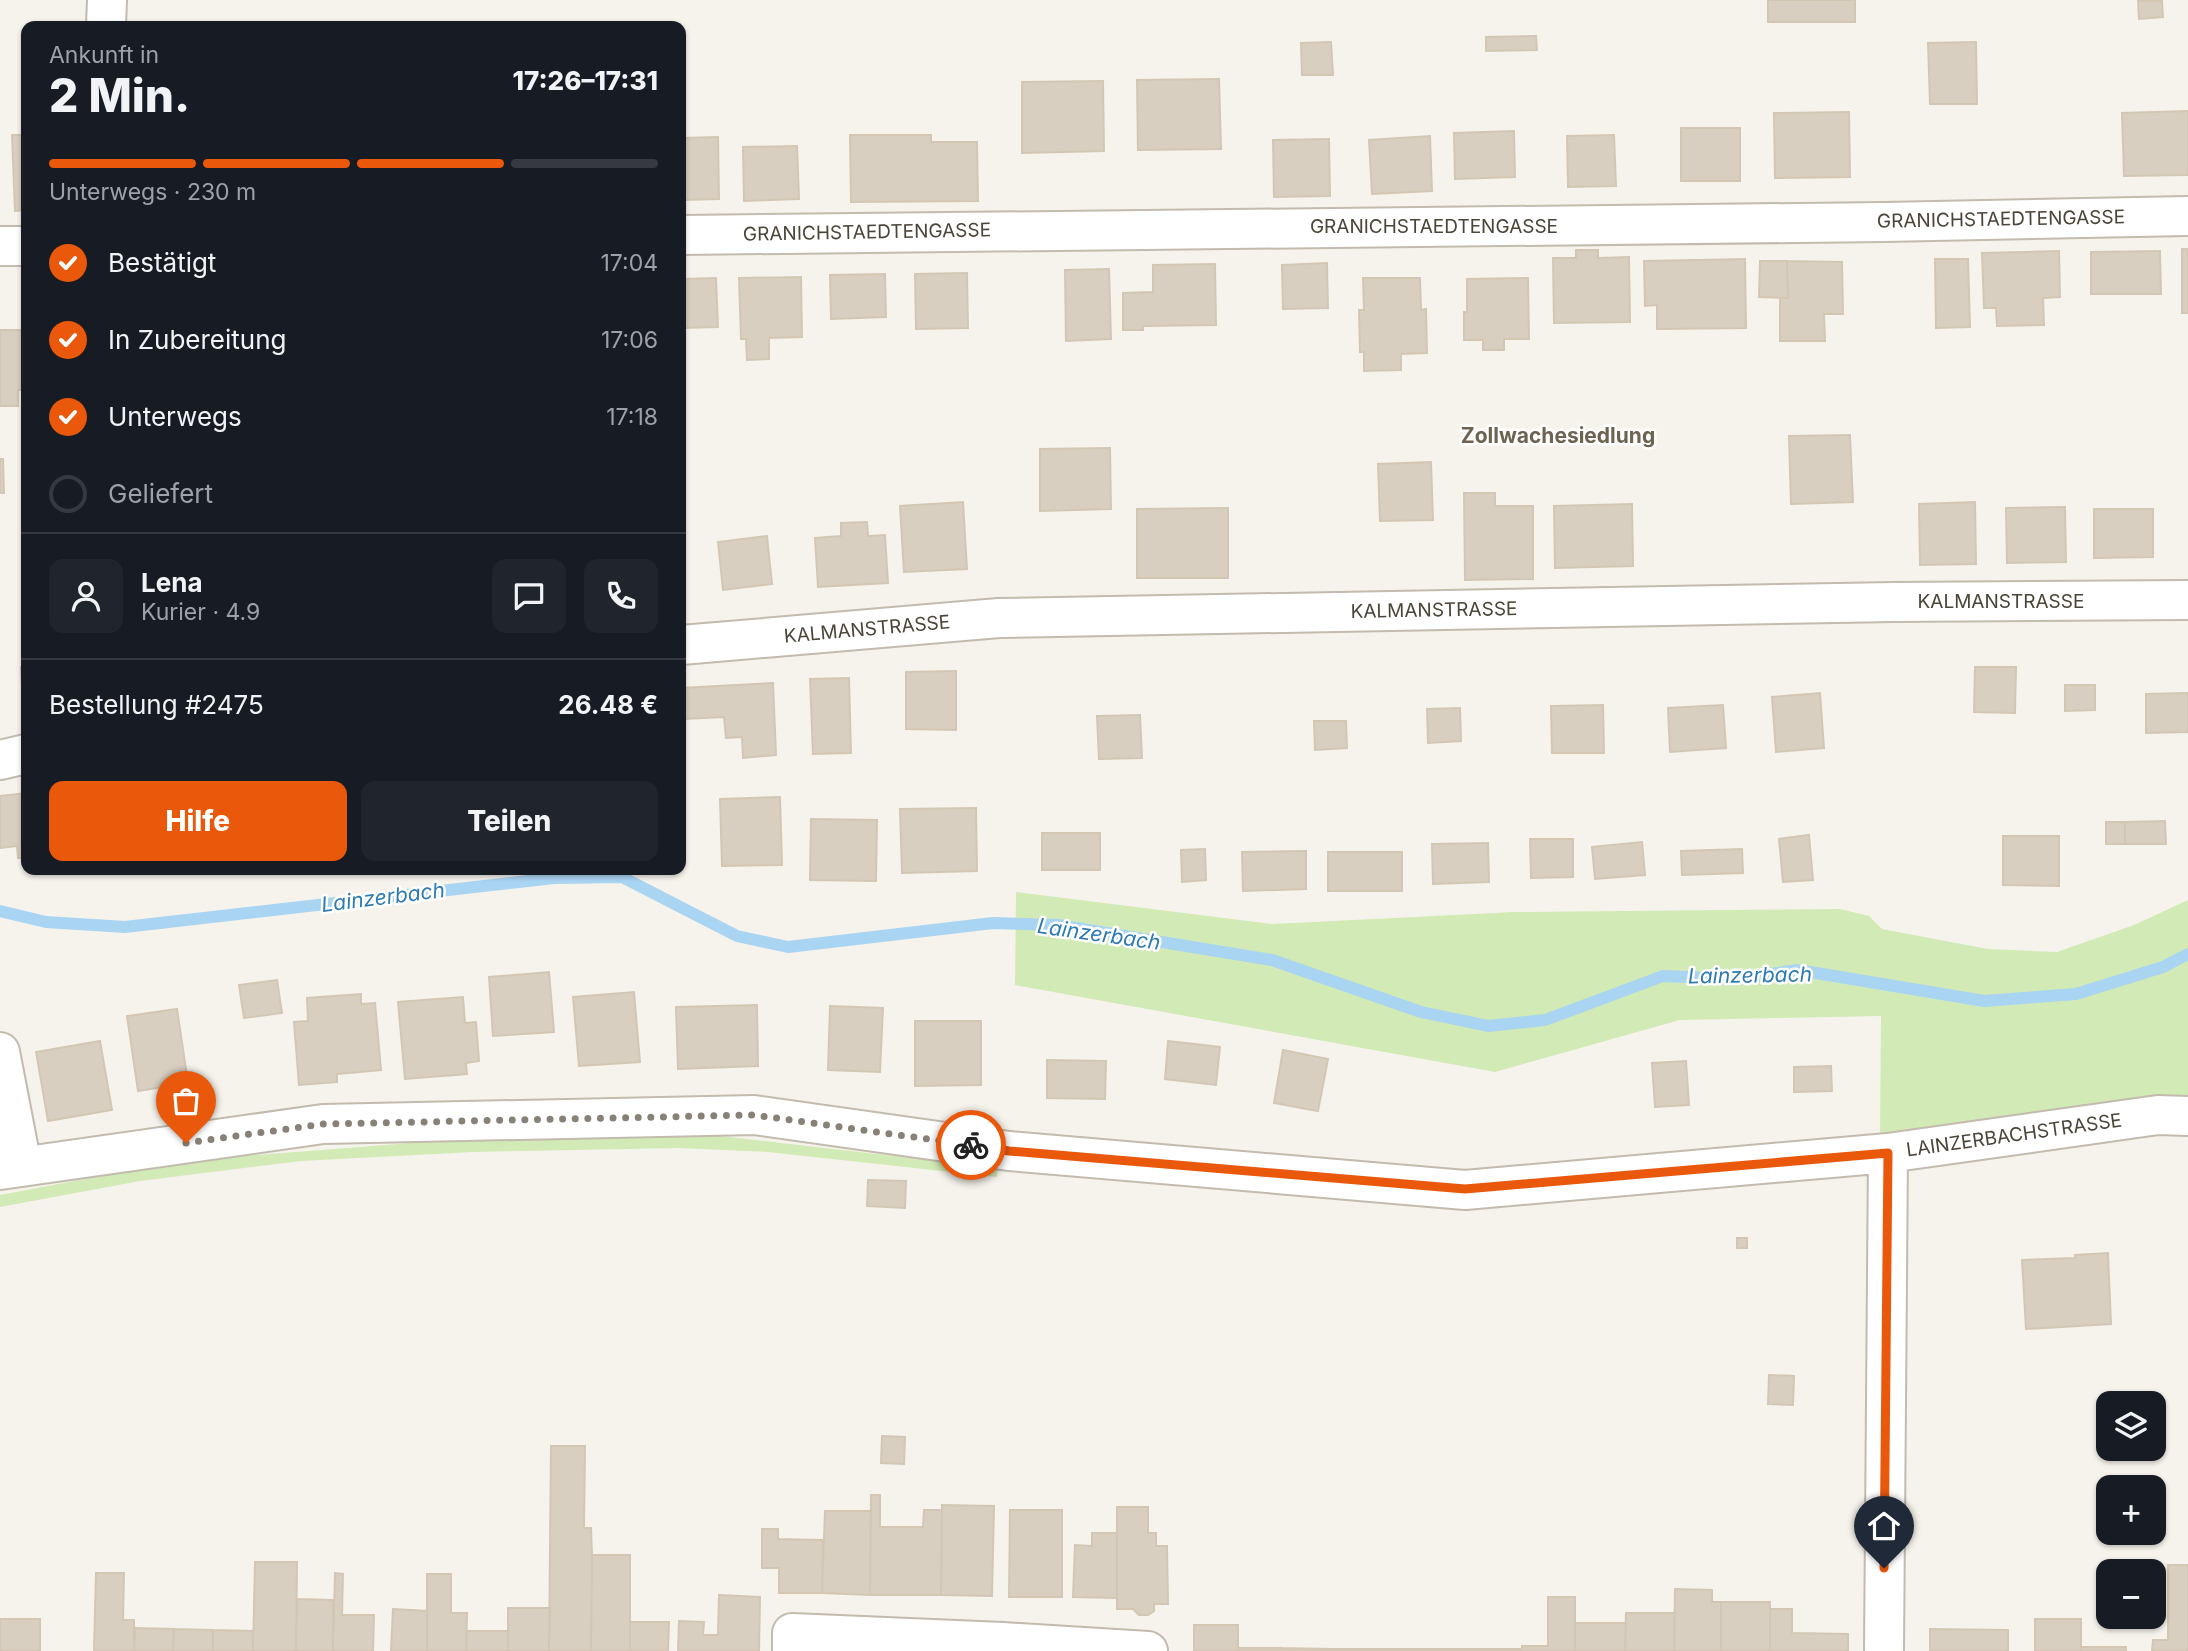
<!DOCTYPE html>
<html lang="de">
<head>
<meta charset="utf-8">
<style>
  :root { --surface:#171b24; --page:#20242c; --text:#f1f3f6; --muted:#9ea1a6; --line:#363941; --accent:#ea580c }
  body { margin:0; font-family:Inter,sans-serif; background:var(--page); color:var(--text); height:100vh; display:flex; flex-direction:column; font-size:26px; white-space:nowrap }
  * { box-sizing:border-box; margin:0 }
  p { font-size:23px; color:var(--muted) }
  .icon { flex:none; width:38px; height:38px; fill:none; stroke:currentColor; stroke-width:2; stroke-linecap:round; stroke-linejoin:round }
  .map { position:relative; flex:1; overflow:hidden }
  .side { position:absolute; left:21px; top:21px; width:665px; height:854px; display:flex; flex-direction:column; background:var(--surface); border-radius:14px; box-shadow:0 2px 5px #0004 }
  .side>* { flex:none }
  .controls { position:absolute; left:2096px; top:1391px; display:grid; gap:14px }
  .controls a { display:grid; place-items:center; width:70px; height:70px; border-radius:14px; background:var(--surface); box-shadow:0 2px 5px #0004; font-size:35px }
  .pin { position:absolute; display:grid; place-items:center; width:60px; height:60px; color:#fff; margin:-72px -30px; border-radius:50% 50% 50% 0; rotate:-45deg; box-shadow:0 0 7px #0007 }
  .pin .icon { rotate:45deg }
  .courier { position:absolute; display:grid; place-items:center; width:70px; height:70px; margin:-35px; border:5px solid #ea580c; border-radius:50%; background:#fff; color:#222; box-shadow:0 2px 9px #0007 }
  .headline em { font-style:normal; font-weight:800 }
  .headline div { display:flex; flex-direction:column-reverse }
  .headline { display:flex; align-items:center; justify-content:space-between; height:119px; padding:0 28px }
  h1 { font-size:46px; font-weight:800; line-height:52px }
  .bar { display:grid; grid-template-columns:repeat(4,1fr); gap:10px 7px; align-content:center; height:84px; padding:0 28px }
  .bar i { height:9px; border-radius:5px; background:var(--line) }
  .bar .on { background:var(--accent) }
  .bar p { grid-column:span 4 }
  .line { display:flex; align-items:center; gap:18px; padding:0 28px; border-top:2px solid var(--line) }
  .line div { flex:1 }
  .round { display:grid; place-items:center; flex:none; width:74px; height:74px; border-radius:14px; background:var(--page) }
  ol { padding:0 28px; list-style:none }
  li { display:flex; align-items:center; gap:21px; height:77px }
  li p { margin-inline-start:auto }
  li .icon { padding:7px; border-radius:50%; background:var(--accent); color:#fff; stroke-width:4 }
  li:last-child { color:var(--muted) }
  li i { width:38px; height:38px; border:4px solid var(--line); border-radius:50% }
  .button { display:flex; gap:14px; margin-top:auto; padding:14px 28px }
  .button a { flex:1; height:80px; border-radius:14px; background:var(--accent); color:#fff; font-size:28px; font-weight:800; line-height:80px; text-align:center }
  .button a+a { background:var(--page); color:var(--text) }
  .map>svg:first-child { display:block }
</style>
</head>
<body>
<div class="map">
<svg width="2188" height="1651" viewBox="0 0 2188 1651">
  <rect width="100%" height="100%" fill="#f6f3ec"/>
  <path fill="#d2eab5" d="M 1016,892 L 1273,924 L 1514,912 L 1840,909 L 1869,916 L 1882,929 L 1988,949 L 2057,952 L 2134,925 L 2188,900 L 2188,1100 L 1880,1139 L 1881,1016 L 1680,1020 L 1495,1072 L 1015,985 Z
    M 573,1134 L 712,1135 L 997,1168 L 997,1177 L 768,1152 L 679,1148 L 473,1152 L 301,1161 L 140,1181 L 0,1207 L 0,1195 L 180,1161 L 449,1140 Z"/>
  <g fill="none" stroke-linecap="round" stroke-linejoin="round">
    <path stroke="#a9d4f2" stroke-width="12" d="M 0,911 L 46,922 L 125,927 L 554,878 L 622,877 L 737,936 L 788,947 L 993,923 L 1058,925 L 1272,960 L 1421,1012 L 1488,1026 L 1545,1020 L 1663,976 L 1735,979 L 1798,970 L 1984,1001 L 2076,994 L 2163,967 L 2188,954"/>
  </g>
  <path fill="#d8cfc1" stroke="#d3c7b4" stroke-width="2" d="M 1768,0 L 1855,0 L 1855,22 L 1768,22 Z
    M 2138,1 L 2162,1 L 2163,17 L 2139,19 Z
    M 1536,36 L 1537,50 L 1486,51 L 1486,37 Z
    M 1331,42 L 1333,75 L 1302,75 L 1301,43 Z
    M 1976,42 L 1977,104 L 1930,104 L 1928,43 Z
    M 1219,79 L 1221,149 L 1138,150 L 1137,80 Z
    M 1103,81 L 1104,151 L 1022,153 L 1022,82 Z
    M 2188,111 L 2188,175 L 2124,176 L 2122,113 Z
    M 1849,112 L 1850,177 L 1775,178 L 1774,113 Z
    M 1681,128 L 1740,128 L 1740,181 L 1681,181 Z
    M 1514,131 L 1515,177 L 1455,179 L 1454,133 Z
    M 12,135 L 26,135 L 26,210 L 15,211 Z
    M 850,135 L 931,135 L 931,142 L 977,142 L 978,201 L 851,202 Z
    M 1614,135 L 1616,186 L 1568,187 L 1567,136 Z
    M 1430,136 L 1432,191 L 1372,194 L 1369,140 Z
    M 718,137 L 719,199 L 681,200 L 681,138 Z
    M 1329,139 L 1330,196 L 1274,197 L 1273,140 Z
    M 797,146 L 799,199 L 744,201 L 743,147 Z
    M 2182,249 L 2188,249 L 2188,313 L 2182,313 Z
    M 1576,250 L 1598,250 L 1598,258 L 1629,257 L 1630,322 L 1554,323 L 1553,258 L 1576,258 Z
    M 2059,251 L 2060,297 L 2043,298 L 2044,325 L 1997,326 L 1996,308 L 1984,308 L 1982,253 Z
    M 2160,251 L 2161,294 L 2091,294 L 2091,252 Z
    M 1745,259 L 1746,328 L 1657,329 L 1657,305 L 1645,306 L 1644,261 Z
    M 1935,259 L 1968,259 L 1970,327 L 1936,328 Z
    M 1760,261 L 1787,261 L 1788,298 L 1759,297 Z
    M 1787,261 L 1842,262 L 1843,314 L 1824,314 L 1825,341 L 1780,341 L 1780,298 L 1788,298 Z
    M 1327,263 L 1328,308 L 1283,309 L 1282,265 Z
    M 1215,264 L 1216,325 L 1143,326 L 1143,330 L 1123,330 L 1123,293 L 1153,292 L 1153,265 Z
    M 1109,269 L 1111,339 L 1066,341 L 1065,270 Z
    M 967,273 L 968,328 L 916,329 L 915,274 Z
    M 885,274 L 886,317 L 831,319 L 830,275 Z
    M 801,277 L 802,337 L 769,338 L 769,359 L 747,360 L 746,339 L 741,339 L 739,278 Z
    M 716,278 L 718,327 L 681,328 L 681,279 Z
    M 1363,278 L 1420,278 L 1421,310 L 1426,309 L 1427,353 L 1401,354 L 1401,370 L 1364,371 L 1364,352 L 1360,352 L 1359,310 L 1364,310 Z
    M 1528,278 L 1529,339 L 1504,339 L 1504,350 L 1483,350 L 1483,340 L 1464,340 L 1464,312 L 1467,312 L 1467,279 Z
    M 0,330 L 26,330 L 26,390 L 18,390 L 18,406 L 0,406 Z
    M 1850,435 L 1853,502 L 1791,504 L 1789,436 Z
    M 1110,448 L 1111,509 L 1040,511 L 1040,449 Z
    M 0,459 L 3,459 L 4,493 L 0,493 Z
    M 1431,462 L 1433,520 L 1380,521 L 1378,464 Z
    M 1464,493 L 1495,493 L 1495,506 L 1533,506 L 1533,579 L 1465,580 Z
    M 963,502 L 967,569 L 904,572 L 900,506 Z
    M 1975,502 L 1976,564 L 1920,565 L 1919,504 Z
    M 1632,504 L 1633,566 L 1555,568 L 1554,506 Z
    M 2065,507 L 2066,562 L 2007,563 L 2006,508 Z
    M 1228,508 L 1228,578 L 1137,578 L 1137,509 Z
    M 2094,509 L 2153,509 L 2153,557 L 2094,558 Z
    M 867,522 L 868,536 L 885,535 L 888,583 L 818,587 L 815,538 L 841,536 L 841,523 Z
    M 767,536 L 772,584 L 723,590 L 718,542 Z
    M 26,666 L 26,704 L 23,704 L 21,667 Z
    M 1975,667 L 2016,667 L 2015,713 L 1974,712 Z
    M 956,671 L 956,730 L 906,729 L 906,672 Z
    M 849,678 L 851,753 L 813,754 L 810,679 Z
    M 773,683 L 776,755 L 743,758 L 742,737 L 726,738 L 724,717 L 684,719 L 684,734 L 681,734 L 681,688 Z
    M 2065,685 L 2095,685 L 2095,710 L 2065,711 Z
    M 1820,693 L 1824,748 L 1776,752 L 1772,697 Z
    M 2188,693 L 2188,732 L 2146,733 L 2146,694 Z
    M 1603,705 L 1604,753 L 1552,753 L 1551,706 Z
    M 1723,705 L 1726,748 L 1670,752 L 1668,708 Z
    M 1460,708 L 1461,741 L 1428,743 L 1427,709 Z
    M 1140,715 L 1142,758 L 1099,759 L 1097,716 Z
    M 1314,721 L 1346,721 L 1347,748 L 1315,750 Z
    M 26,793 L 26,858 L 18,858 L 17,846 L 0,848 L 0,796 Z
    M 780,797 L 782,865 L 722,866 L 720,799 Z
    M 976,808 L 977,871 L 902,873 L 900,809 Z
    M 811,819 L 877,820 L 876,881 L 810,880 Z
    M 2165,821 L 2166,844 L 2125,844 L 2125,822 Z
    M 2106,822 L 2125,822 L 2125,844 L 2106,844 Z
    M 1042,833 L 1100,833 L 1100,870 L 1042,870 Z
    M 1809,835 L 1813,880 L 1783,882 L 1779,839 Z
    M 2003,836 L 2059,836 L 2059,886 L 2003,885 Z
    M 1530,839 L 1573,839 L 1573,877 L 1531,878 Z
    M 1642,842 L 1645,875 L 1595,879 L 1592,847 Z
    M 1488,843 L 1489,882 L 1433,884 L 1432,844 Z
    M 1205,849 L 1206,880 L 1182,882 L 1181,850 Z
    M 1742,849 L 1743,873 L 1682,875 L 1681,851 Z
    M 1306,851 L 1306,889 L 1243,891 L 1242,852 Z
    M 1328,852 L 1402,852 L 1402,891 L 1328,891 Z
    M 549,972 L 554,1032 L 493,1036 L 489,977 Z
    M 277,980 L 282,1013 L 244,1018 L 239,985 Z
    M 634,992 L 640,1062 L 579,1066 L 573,997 Z
    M 361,994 L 361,1004 L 375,1003 L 381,1070 L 337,1074 L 337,1082 L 299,1085 L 294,1022 L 308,1021 L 307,998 Z
    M 463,997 L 465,1023 L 476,1022 L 479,1061 L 466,1063 L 467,1074 L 405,1079 L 398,1002 Z
    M 757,1005 L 758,1066 L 678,1069 L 676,1007 Z
    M 830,1006 L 883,1008 L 880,1072 L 828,1070 Z
    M 177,1009 L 188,1083 L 138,1091 L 127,1016 Z
    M 915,1021 L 981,1021 L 981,1085 L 915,1086 Z
    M 100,1041 L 112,1110 L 48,1121 L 36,1052 Z
    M 1168,1041 L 1220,1047 L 1216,1085 L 1165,1079 Z
    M 1283,1050 L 1328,1059 L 1318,1111 L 1274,1103 Z
    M 1047,1060 L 1106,1061 L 1105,1099 L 1047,1098 Z
    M 1686,1061 L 1689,1105 L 1655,1107 L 1652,1063 Z
    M 1831,1066 L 1832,1091 L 1794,1092 L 1794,1067 Z
    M 868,1180 L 906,1181 L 905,1208 L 867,1206 Z
    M 1737,1238 L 1747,1238 L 1747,1248 L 1737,1248 Z
    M 2108,1253 L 2111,1324 L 2026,1329 L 2022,1260 L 2075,1258 L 2075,1255 Z
    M 1769,1375 L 1794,1376 L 1793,1405 L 1768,1404 Z
    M 882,1436 L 905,1437 L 904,1464 L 881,1463 Z
    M 551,1446 L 585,1446 L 584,1528 L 591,1528 L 592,1555 L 591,1651 L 549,1651 Z
    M 871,1495 L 880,1495 L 880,1527 L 923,1527 L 924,1510 L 942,1510 L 941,1595 L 870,1595 Z
    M 942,1505 L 994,1506 L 992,1596 L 941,1595 Z
    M 1117,1507 L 1148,1507 L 1148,1533 L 1156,1533 L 1156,1546 L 1167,1546 L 1168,1604 L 1154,1604 L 1154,1611 L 1148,1615 L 1139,1615 L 1133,1609 L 1117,1609 Z
    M 1010,1510 L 1062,1510 L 1062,1597 L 1009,1597 Z
    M 825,1511 L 871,1511 L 870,1595 L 822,1593 Z
    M 762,1529 L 778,1529 L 778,1539 L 823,1540 L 822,1593 L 779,1593 L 779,1568 L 762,1568 Z
    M 1092,1533 L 1117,1533 L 1117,1598 L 1073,1597 L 1075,1545 L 1092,1546 Z
    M 592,1555 L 630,1555 L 630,1651 L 591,1651 Z
    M 255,1562 L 297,1562 L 296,1651 L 253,1651 Z
    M 2168,1565 L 2188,1565 L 2188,1651 L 2152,1651 L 2153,1640 L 2168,1640 Z
    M 96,1573 L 124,1573 L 123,1620 L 134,1620 L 134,1651 L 94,1651 Z
    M 335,1573 L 343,1574 L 342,1615 L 374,1615 L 373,1651 L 333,1651 Z
    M 427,1574 L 451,1574 L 451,1613 L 467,1613 L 466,1651 L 427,1651 Z
    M 1675,1589 L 1712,1590 L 1712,1602 L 1721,1602 L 1721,1651 L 1674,1651 Z
    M 719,1595 L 760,1597 L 759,1651 L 678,1651 L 679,1621 L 704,1622 L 703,1635 L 718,1635 Z
    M 1548,1597 L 1575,1597 L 1575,1651 L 1522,1651 L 1522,1646 L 1548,1646 Z
    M 297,1599 L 333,1600 L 333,1651 L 296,1651 Z
    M 1721,1602 L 1770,1602 L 1770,1651 L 1721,1651 Z
    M 508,1608 L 550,1608 L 549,1651 L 508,1651 Z
    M 393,1609 L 427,1611 L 427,1651 L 391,1651 Z
    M 1770,1609 L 1792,1609 L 1792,1633 L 1848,1634 L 1848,1651 L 1770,1651 Z
    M 1626,1613 L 1675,1613 L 1674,1651 L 1625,1651 Z
    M 0,1619 L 40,1619 L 40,1651 L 0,1651 Z
    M 2035,1619 L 2081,1619 L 2081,1651 L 2035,1651 Z
    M 630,1622 L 669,1622 L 668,1651 L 630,1651 Z
    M 1575,1623 L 1626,1623 L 1625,1651 L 1575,1651 Z
    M 1194,1625 L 1238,1625 L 1238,1651 L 1194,1651 Z
    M 135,1628 L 174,1629 L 173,1651 L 134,1651 Z
    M 174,1629 L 213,1630 L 213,1651 L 173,1651 Z
    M 1930,1629 L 2008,1630 L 2008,1651 L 1930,1651 Z
    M 213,1630 L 253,1631 L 253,1651 L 213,1651 Z
    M 467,1631 L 508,1631 L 508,1651 L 466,1651 Z
    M 2081,1647 L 2126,1647 L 2126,1651 L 2081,1651 Z
    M 1238,1648 L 1281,1648 L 1281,1651 L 1238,1651 Z
    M 1281,1648 L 1331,1649 L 1331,1651 L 1281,1651 Z
    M 1331,1649 L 1378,1649 L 1378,1651 L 1331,1651 Z
    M 1378,1649 L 1424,1649 L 1424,1651 L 1378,1651 Z
    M 1424,1649 L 1474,1649 L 1474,1651 L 1424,1651 Z
    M 1474,1649 L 1522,1649 L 1522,1651 L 1474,1651 Z"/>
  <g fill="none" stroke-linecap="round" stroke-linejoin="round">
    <g stroke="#c2bbae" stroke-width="42">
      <path id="minor" d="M 106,26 L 107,0
        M 681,235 L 1884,222 L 2188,216
        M 0,246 L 26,246
        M 681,645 L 999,618 L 1894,602 L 2188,600
        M 0,760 L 26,754
        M 0,1052 L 22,1166
        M 0,1170 L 323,1124 L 754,1115 L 1009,1151 L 1465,1190 L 1888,1153 L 2158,1115 L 2188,1116
        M 792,1651 L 792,1633 L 1003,1642 L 1148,1651
        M 1884,1651 L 1888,1153"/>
    </g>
    <use href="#minor" stroke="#fff" stroke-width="38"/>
  </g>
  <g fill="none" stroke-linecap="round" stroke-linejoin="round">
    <path stroke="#878178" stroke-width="7" stroke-dasharray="0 12.6" d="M 186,1143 L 323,1124 L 754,1115 L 971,1145"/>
    <path stroke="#ea580c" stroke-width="9" d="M 971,1145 L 1009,1151 L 1465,1189 L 1888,1153 L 1884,1568"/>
  </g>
  <g text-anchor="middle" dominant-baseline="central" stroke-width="5" stroke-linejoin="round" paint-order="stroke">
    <g font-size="19" fill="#4b4439" stroke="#fff">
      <text transform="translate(2001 219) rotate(-1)">GRANICHSTAEDTENGASSE</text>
      <text x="1434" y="226">GRANICHSTAEDTENGASSE</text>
      <text transform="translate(867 232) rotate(-1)">GRANICHSTAEDTENGASSE</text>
      <text x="2001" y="601">KALMANSTRASSE</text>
      <text transform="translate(1434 610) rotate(-1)">KALMANSTRASSE</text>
      <text transform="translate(867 629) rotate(-5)">KALMANSTRASSE</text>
      <text transform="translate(2014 1135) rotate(-8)">LAINZERBACHSTRASSE</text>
    </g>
    <g font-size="21" font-weight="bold" fill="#6e6250" stroke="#fff">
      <text x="1558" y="435">Zollwachesiedlung</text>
    </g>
    <g font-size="21" font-style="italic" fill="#2e7ab2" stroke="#fff">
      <text transform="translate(383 897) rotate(-7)">Lainzerbach</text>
      <text transform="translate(1099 934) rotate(8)">Lainzerbach</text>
      <text transform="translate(1750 975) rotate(-1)">Lainzerbach</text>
    </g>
  </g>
</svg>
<div class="controls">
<a><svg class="icon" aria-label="layers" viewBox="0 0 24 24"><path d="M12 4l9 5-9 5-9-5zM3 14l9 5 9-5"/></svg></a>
<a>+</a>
<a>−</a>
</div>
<div class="pin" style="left:186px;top:1143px;background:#ea580c"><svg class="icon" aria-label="bag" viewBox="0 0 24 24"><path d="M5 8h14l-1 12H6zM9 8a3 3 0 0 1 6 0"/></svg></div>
<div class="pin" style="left:1884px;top:1568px;background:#1f2937"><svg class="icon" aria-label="home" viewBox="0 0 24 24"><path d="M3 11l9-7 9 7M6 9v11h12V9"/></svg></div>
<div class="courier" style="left:971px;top:1145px"><svg class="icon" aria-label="bike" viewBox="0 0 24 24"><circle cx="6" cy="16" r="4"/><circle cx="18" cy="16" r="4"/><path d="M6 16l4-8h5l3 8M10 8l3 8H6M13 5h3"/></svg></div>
<section class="side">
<div class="headline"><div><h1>2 Min.</h1><p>Ankunft in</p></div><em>17:26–17:31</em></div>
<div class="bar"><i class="on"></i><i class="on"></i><i class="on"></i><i></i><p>Unterwegs · 230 m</p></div>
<ol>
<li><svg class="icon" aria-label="check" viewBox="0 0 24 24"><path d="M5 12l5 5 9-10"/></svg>Bestätigt<p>17:04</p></li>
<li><svg class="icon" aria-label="check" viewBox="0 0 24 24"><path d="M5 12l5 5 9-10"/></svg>In Zubereitung<p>17:06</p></li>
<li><svg class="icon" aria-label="check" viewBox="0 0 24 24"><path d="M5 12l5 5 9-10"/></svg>Unterwegs<p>17:18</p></li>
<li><i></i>Geliefert</li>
</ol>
<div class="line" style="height:126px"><a class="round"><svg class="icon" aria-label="person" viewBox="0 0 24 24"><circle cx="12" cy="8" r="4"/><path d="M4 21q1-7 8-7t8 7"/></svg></a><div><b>Lena</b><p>Kurier · 4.9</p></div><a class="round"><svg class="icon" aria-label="chat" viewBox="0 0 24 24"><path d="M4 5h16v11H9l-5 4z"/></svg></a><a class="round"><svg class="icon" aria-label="phone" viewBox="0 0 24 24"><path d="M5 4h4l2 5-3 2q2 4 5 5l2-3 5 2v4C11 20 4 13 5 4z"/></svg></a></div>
<div class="line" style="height:91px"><div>Bestellung #2475</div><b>26.48 €</b></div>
<div class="button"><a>Hilfe</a><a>Teilen</a></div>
</section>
</div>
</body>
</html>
